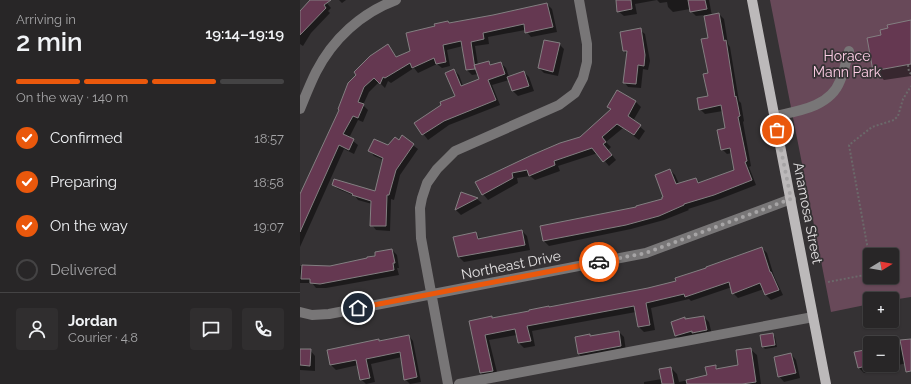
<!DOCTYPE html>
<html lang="en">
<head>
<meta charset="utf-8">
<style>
  :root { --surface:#282627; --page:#302e2f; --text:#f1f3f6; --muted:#a5a5a7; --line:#444344; --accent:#ea580c }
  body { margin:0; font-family:Raleway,sans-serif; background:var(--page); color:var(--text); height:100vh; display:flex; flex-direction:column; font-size:15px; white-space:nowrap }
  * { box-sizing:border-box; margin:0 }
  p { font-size:13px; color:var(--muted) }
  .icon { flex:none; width:22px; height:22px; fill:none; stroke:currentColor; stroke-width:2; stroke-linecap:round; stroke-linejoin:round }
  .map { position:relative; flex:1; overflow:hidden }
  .side { display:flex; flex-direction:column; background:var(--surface); width:300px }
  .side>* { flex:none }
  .needle { width:26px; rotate:79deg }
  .buttons { position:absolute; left:563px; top:248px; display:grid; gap:8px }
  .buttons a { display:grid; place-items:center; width:36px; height:36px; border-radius:4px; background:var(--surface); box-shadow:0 1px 3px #0004,0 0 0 1px var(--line); font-size:20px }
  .pin { position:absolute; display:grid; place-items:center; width:34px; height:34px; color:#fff; margin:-17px; border:2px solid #fff; border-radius:50%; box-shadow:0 1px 4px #0007 }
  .courier { position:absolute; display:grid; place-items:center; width:40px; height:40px; margin:-20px; border:3px solid #ea580c; border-radius:50%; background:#fff; color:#222; box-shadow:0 1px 5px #0007 }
  .summary em { font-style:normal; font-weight:600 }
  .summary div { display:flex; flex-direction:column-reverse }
  .summary { display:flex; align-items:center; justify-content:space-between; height:68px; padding:0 16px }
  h1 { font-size:26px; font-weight:600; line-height:30px }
  .bar { display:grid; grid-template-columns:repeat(4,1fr); gap:6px 4px; align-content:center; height:48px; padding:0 16px }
  .bar i { height:5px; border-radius:3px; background:var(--line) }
  .bar .selected { background:var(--accent) }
  .bar p { grid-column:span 4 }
  .line { display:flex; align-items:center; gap:10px; padding:0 16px; border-top:1px solid var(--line) }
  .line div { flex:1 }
  .round { display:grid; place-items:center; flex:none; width:42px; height:42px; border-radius:4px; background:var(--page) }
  ol { padding:0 16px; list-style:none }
  li { display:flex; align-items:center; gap:12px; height:44px }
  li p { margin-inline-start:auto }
  li .icon { padding:4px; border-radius:50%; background:var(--accent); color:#fff; stroke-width:4 }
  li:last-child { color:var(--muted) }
  li i { width:22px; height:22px; border:2px solid var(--line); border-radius:50% }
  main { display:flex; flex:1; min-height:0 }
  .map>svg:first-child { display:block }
</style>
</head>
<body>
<main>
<section class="side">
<div class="summary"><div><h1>2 min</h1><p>Arriving in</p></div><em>19:14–19:19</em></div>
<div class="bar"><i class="selected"></i><i class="selected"></i><i class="selected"></i><i></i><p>On the way · 140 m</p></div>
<ol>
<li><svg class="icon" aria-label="check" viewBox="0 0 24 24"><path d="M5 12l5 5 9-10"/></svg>Confirmed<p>18:57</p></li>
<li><svg class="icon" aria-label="check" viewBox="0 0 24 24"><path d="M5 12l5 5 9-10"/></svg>Preparing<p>18:58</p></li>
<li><svg class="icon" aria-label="check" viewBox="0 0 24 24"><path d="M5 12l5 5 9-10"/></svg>On the way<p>19:07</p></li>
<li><i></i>Delivered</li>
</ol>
<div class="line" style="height:72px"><a class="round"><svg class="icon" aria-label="person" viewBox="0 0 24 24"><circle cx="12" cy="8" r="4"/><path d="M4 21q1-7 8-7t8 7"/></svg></a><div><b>Jordan</b><p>Courier · 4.8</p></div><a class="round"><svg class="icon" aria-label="chat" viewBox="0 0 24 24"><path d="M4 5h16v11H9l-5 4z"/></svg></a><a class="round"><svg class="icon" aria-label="phone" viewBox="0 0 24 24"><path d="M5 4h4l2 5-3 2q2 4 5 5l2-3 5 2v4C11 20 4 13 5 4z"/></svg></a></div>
</section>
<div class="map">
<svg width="611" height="384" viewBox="0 0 611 384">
  <rect width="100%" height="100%" fill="#353234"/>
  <path fill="#684959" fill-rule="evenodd" d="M 470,0 L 611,0 L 611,297 L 592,300 L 592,299 L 570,299 L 570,304 L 531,312 ZM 570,255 L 592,255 L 592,277 L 570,277 Z"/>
  <path fill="#0007" d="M 12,0 L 24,0 L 31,8 L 28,11 L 30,13 L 11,33 L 3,46 L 0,44 L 0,12 Z
    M 39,0 L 46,0 L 42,3 Z
    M 317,0 L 412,0 L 409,0 L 412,16 L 419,14 L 424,19 L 428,44 L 430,47 L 439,101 L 441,103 L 444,121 L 443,122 L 451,166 L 449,167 L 456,185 L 420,199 L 388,209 L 389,210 L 364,220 L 331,229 L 249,246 L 244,241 L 364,200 L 370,170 L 375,175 L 379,184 L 396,179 L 400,183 L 435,171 L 432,153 L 427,154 L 422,149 L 427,129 L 423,111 L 405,114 L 400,109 L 409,97 L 409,39 L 405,15 L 396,16 L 391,11 L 390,9 L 373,12 L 368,7 L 367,2 L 360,3 L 357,0 L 335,4 L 337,14 L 324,16 L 318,11 Z
    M 247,4 L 252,9 L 257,32 L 231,37 L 225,30 L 188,37 L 189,44 L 175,46 L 178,65 L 189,62 L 192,65 L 201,63 L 206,68 L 209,77 L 224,72 L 229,77 L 234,91 L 218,96 L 213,91 L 209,80 L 192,85 L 200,105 L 149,125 L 128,140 L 115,123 L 156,96 L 154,70 L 159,75 L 163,86 L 180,79 L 178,74 L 172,75 L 167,70 L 163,46 L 147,50 L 150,66 L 142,68 L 137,64 L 118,73 L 114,68 L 91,83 L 88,81 L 85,88 L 79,82 L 69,92 L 63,105 L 68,110 L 63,122 L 58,120 L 49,138 L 58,145 L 54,154 L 44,149 L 0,247 L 0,197 L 40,110 L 88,45 L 97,58 L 111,51 L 136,27 L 148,22 L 150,23 L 193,16 Z
    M 611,21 L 611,76 L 584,80 L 574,70 L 582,36 Z
    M 340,30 L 345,34 L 350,61 L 348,70 L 343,69 L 341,88 L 328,87 L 324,82 L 327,54 L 324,51 Z
    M 259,44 L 264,49 L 258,76 L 244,73 L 239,68 Z
    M 317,91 L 336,102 L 341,107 L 333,121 L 345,131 L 339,140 L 323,128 L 306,142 L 311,147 L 308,150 L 316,160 L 309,166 L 298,153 L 258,166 L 260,171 L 235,180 L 230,176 L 217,178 L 218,183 L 188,200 L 183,194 L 177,182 L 280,138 L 312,110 L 308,107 Z
    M 102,137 L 118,149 L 100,175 L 94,200 L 91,199 L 90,231 L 76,230 L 72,225 L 72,204 L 58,200 L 55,196 L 38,189 L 33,184 L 76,192 L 84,160 L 74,156 L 70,151 L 89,147 L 99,141 Z
    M 162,193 L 177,199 L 182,203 L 161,215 L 156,210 Z
    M 222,231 L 227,236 L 230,250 L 164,262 L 159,257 L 176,233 L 181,240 Z
    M 462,248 L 467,253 L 474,276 L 483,295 L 471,300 L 466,295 L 464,289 L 438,298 L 433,293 L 432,287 L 391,301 L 389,299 L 351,308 L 355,330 L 344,332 L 339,327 L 336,312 L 232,331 L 235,346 L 224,348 L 219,343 L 217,335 L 189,340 L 198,376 L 186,378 L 181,373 L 170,322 L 349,289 L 377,282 Z
    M 92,250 L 97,255 L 99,268 L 97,268 L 99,275 L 26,288 L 16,288 L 12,283 L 0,283 L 0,266 L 30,267 L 76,256 Z
    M 404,317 L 409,322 L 412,335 L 382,341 L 376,336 L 372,323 L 385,319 L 386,320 Z
    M 319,332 L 324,337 L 326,351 L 284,359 L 279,354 L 276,337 L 289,335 L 291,337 Z
    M 472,334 L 475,337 L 477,347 L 465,349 L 463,347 Z
    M 109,336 L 113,341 L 121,382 L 110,384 L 105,379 L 102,357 L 71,364 L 75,382 L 66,384 L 61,379 L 58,365 L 36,370 L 31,365 L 28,351 L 79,340 L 80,342 Z
    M 611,340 L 611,362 L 564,373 L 559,368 L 570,350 L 570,365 L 592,365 L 592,345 Z
    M 450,349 L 457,355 L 461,384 L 344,384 L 344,382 L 362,379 L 371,368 L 377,374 L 379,382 L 408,376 L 416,366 L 419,369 L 439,366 Z
    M 0,350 L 10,350 L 15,356 L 15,371 L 0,370 Z
    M 491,354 L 496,360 L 500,378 L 484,382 L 479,376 Z"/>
  <path fill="#653851" stroke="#837f81" d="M 10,0 L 31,0 L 24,5 L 26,8 L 0,35 L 0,11 Z
    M 316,0 L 331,0 L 332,9 L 317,12 Z
    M 388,0 L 405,0 L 407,9 L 390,12 Z
    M 247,3 L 253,27 L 225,33 L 224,24 L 183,33 L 184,39 L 171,42 L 175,69 L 166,70 L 161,41 L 143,45 L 146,62 L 136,64 L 134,58 L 112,68 L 110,63 L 85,78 L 83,77 L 80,84 L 74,78 L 64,87 L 58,102 L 64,104 L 58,118 L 53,116 L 43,134 L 54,139 L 49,150 L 39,145 L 0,232 L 0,194 L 39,110 L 38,109 L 48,83 L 56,75 L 54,72 L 70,56 L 88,44 L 96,57 L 110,51 L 106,33 L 135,26 L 134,24 L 148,21 L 149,23 L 193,15 Z
    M 419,13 L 424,41 L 426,40 L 435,97 L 436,96 L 440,116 L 438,117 L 447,161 L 445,162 L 452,180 L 414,195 L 384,204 L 384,205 L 359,216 L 326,225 L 243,241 L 240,226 L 336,207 L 336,206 L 362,199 L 362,197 L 363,197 L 355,175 L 370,169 L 376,184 L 396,178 L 398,183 L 434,170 L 430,148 L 421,150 L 417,130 L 425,128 L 421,105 L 399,110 L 397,98 L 408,96 L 403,74 L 408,73 L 401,39 L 408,38 L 404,16 Z
    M 611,20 L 611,64 L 573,71 L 567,38 L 581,35 L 580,30 L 588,28 L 587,25 Z
    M 341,28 L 345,55 L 344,66 L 338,65 L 336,84 L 323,83 L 327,51 L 323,51 L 320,32 Z
    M 244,40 L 260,43 L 253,72 L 238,68 Z
    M 189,61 L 190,65 L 201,62 L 205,74 L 188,80 L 196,100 L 144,121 L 122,135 L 114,123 L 141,105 L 140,102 L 155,96 L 145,73 L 154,69 L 161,86 L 179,79 L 174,65 Z
    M 224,71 L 229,86 L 212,91 L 207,77 Z
    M 317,90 L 336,101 L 328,116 L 341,125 L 334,135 L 317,124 L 302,137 L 306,142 L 303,144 L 312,155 L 303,162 L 292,148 L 254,161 L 255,165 L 229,176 L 227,170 L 212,173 L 213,178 L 182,195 L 175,182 L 232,155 L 260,143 L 280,137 L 311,109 L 307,107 Z
    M 102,135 L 114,144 L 96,170 L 89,195 L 87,195 L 86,226 L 70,226 L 71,201 L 52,195 L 53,194 L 32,185 L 34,179 L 75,191 L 83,158 L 68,151 L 74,139 L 88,145 L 95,137 L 99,140 Z
    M 161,192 L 178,198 L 155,210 Z
    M 222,230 L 225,245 L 158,257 L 153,237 L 176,232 L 178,239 Z
    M 462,247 L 470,272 L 471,272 L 479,290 L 465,295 L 460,283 L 432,294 L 429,282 L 385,297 L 384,294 L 346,303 L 350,325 L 338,327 L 334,306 L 227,326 L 231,341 L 218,343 L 215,329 L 185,335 L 193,371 L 180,373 L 169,321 L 192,316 L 192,318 L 229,311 L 229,310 L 249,306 L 249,307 L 348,288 L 376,281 L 375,278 L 406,268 L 406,267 Z
    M 92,249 L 95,263 L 93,263 L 94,270 L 20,284 L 10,283 L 10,279 L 1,279 L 2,265 L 30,266 L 67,258 L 67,257 L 75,256 L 75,252 Z
    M 404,316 L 407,330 L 392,333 L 392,331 L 375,336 L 371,322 L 385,317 L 385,319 Z
    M 319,331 L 321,346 L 278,354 L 275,337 L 290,334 L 290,336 Z
    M 473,333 L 475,345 L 462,347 L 460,335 Z
    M 109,335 L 117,377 L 104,380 L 100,352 L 66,359 L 70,378 L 60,380 L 56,360 L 30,365 L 27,350 L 79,339 L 79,341 Z
    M 611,339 L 611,371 L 606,372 L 600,340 Z
    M 451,348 L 456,382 L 442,384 L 387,384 L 386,380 L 407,375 L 405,367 L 416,365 L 416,369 L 438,365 L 436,350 Z
    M 0,349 L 11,349 L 10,366 L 0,365 Z
    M 570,349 L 570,365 L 558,368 L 554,352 Z
    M 491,353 L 496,373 L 478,377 L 474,357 Z
    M 371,367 L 374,384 L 362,384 L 359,369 Z"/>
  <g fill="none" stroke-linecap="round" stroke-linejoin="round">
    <path stroke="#6b696a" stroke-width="2" stroke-dasharray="2 2" stroke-linecap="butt" d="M 608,65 L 609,72 L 611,74
      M 570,261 L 549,145 L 572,127 L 594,120 L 598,116 L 603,99 L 611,86
      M 528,282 L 570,274"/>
    <path stroke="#787677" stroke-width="10" d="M 0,109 C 5,97 10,84 16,72 C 33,39 61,13 96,0
      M 475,116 C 498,111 530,107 540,81 C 544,72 546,61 549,51
      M 0,312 L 12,315 L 29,314 L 346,253 L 491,199
      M 148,384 L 121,238 L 120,208 L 122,198 L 127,183 L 137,169 L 155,151 L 259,105 L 275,93 L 283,78 L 287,62 L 287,44 L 279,0
      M 159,384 L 513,317"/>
    <path stroke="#bcb9ba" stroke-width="10" d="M 452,0 L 526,384"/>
  </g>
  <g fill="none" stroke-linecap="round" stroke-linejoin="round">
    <path stroke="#a6a4a5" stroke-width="4" stroke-dasharray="0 7.2" d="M 299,262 L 346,253 L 491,199 L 477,130"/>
    <path stroke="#ea580c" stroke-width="5" d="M 58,308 L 299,262"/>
  </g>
  <g text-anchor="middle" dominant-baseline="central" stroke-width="3.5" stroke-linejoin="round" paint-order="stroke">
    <g font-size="14" fill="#fdcde5" stroke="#353234">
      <text x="547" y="56">Horace<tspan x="547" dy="16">Mann Park</tspan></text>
    </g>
    <g font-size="14" fill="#e3e1e2" stroke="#353234">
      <text transform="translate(508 213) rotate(79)">Anamosa Street</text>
      <text transform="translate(211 265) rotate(-11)">Northeast Drive</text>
    </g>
  </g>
</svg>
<div class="buttons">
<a><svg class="needle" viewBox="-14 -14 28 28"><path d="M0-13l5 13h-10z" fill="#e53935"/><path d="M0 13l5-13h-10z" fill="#a5a5a7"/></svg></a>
<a>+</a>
<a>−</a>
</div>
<div class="pin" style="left:477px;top:130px;background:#ea580c"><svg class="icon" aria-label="bag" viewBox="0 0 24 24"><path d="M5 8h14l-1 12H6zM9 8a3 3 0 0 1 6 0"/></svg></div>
<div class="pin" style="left:58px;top:308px;background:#1f2937"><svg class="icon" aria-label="home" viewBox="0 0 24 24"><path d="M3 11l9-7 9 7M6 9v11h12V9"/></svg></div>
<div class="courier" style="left:299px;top:262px"><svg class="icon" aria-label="car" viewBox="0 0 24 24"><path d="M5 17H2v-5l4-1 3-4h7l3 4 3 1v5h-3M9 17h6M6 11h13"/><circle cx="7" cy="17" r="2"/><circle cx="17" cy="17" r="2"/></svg></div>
</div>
</main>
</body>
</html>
